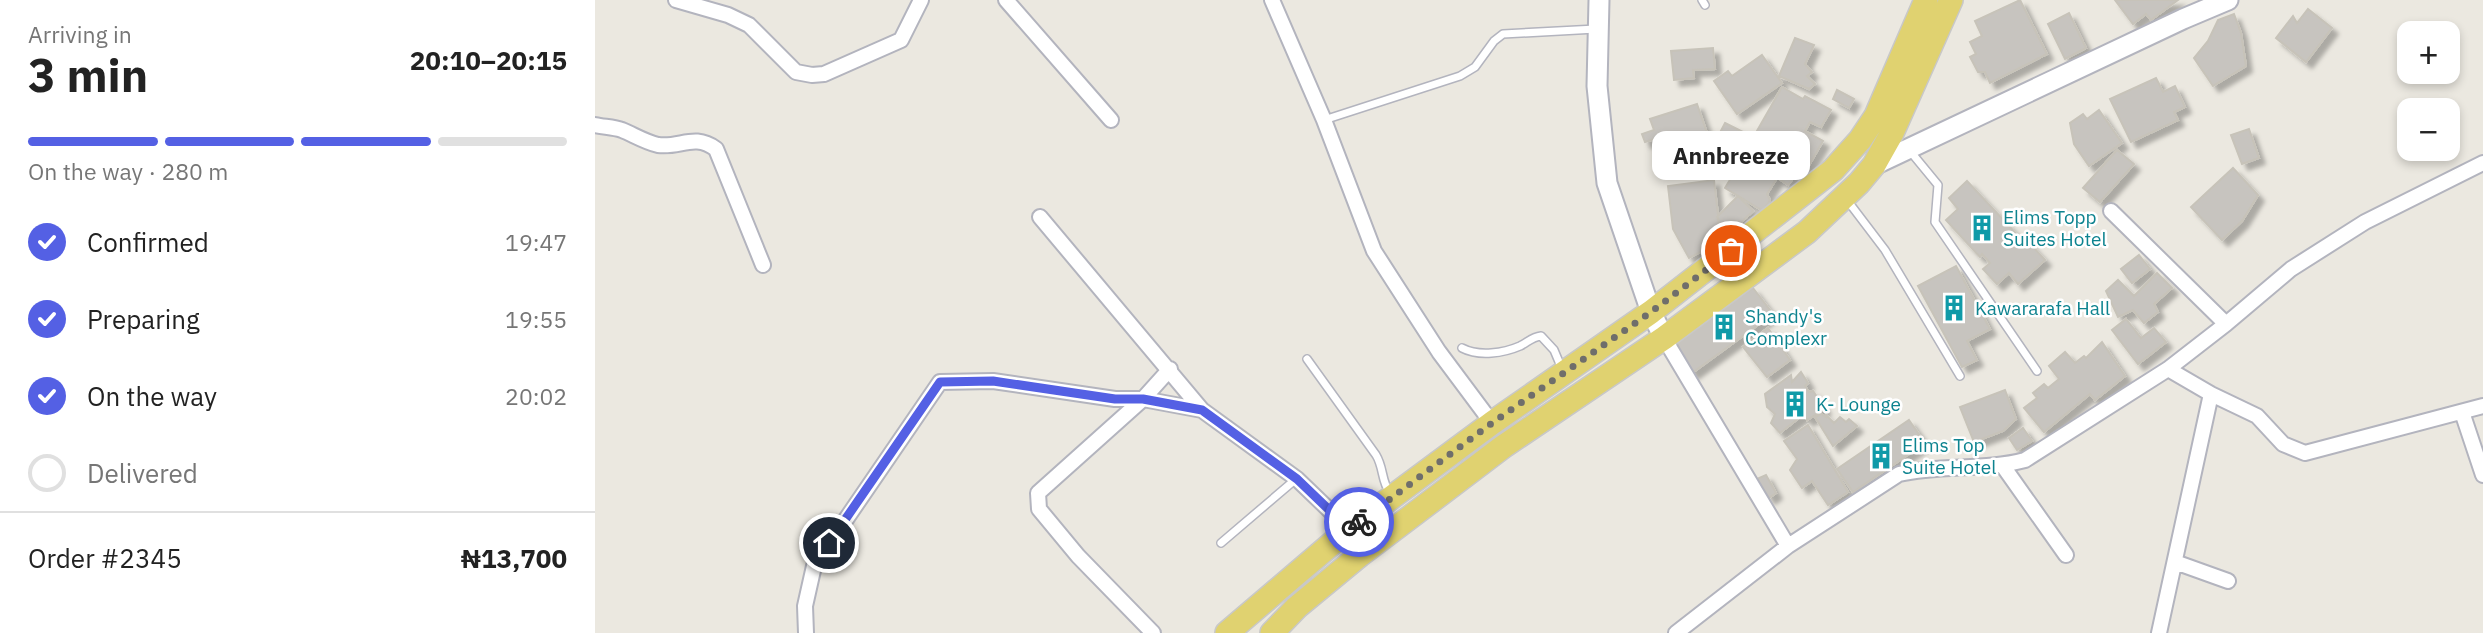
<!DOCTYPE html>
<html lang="en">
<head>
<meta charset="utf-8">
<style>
  :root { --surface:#fff; --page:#f6f6f6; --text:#222; --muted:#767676; --line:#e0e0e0; --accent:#5460e4 }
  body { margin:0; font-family:"IBM Plex Sans",sans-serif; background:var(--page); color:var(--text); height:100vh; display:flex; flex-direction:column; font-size:26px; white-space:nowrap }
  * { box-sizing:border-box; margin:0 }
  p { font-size:23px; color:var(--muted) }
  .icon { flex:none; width:38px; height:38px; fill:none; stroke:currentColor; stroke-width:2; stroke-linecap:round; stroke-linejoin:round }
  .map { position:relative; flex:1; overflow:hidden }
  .side { display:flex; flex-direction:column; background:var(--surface); width:595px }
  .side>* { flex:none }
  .controls { position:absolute; left:1802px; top:21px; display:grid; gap:14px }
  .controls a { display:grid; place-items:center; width:63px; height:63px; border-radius:14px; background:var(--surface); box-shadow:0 4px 10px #0003; font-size:35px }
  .pin { position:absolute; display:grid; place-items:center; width:60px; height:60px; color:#fff; margin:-30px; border:4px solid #fff; border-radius:50%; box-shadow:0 2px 7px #0007 }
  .courier { position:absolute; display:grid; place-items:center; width:70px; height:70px; margin:-35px; border:5px solid #5460e4; border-radius:50%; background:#fff; color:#222; box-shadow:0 2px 9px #0007 }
  .bubble { position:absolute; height:49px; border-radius:14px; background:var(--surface); box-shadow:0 4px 10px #0003; font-size:23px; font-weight:700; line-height:49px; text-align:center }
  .headline em { font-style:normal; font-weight:700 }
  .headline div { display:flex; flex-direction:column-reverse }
  .headline { display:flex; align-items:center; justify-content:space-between; height:119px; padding:0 28px }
  h1 { font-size:46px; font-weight:700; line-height:52px }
  .bar { display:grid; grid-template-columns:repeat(4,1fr); gap:10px 7px; align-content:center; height:84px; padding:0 28px }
  .bar i { height:9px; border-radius:5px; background:var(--line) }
  .bar .selected { background:var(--accent) }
  .bar p { grid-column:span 4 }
  .line { display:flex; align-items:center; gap:18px; padding:0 28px; border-top:2px solid var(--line) }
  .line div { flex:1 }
  ol { padding:0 28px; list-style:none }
  li { display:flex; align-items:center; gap:21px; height:77px }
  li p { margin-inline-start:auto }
  li .icon { padding:7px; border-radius:50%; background:var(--accent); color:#fff; stroke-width:4 }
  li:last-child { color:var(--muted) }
  li i { width:38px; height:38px; border:4px solid var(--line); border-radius:50% }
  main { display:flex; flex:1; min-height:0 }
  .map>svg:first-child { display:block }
</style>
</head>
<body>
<main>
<section class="side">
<div class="headline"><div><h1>3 min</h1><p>Arriving in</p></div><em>20:10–20:15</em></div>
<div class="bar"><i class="selected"></i><i class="selected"></i><i class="selected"></i><i></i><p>On the way · 280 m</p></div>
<ol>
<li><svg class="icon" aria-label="check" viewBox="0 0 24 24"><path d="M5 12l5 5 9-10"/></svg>Confirmed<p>19:47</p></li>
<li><svg class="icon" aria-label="check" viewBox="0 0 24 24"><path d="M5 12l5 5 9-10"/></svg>Preparing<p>19:55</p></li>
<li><svg class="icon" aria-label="check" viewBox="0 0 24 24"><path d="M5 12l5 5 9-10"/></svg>On the way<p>20:02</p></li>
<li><i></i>Delivered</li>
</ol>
<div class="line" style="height:91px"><div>Order #2345</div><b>₦13,700</b></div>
</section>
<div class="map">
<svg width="1888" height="633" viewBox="0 0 1888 633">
  <defs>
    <filter id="shadow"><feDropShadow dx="6" dy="6" stdDeviation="2" flood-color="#0004"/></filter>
  </defs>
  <rect width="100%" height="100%" fill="#ebe8e0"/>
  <path fill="#c7c4bf" stroke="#c7c3b9" stroke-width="2" filter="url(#shadow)" d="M 1425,0 L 1452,54 L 1395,83 L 1390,72 L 1383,72 L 1375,57 L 1381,54 L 1375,42 L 1387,36 L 1380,21 Z
    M 1520,0 L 1583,0 L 1556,20 L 1551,14 L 1538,24 Z
    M 1713,9 L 1737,28 L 1711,62 L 1681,38 L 1698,16 L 1702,23 Z
    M 1474,13 L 1491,48 L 1470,59 L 1453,24 Z
    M 1639,14 L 1646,33 L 1651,66 L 1618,86 L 1599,58 L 1613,41 L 1623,20 Z
    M 1200,38 L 1219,45 L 1210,64 L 1217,72 L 1212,76 L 1220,84 L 1214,89 L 1184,76 Z
    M 1118,48 L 1120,69 L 1098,70 L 1099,78 L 1079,80 L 1076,51 Z
    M 1167,55 L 1187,83 L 1142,114 L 1119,81 L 1133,71 L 1137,76 Z
    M 1561,78 L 1568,92 L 1580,86 L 1590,107 L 1579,112 L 1583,120 L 1536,142 L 1515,99 Z
    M 1187,87 L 1208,99 L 1210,96 L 1236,110 L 1226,127 L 1215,122 L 1210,131 L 1228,141 L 1212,169 L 1158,138 Z
    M 1242,90 L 1259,99 L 1254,108 L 1238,99 Z
    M 1102,104 L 1113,136 L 1100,141 L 1100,148 L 1080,155 L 1077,147 L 1067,150 L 1063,138 L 1050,142 L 1047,134 L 1059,130 L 1055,119 Z
    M 1504,110 L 1527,143 L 1494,166 L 1479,144 L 1475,123 L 1488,114 L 1492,119 Z
    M 1130,123 L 1148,132 L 1138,152 L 1120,142 Z
    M 1654,129 L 1664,158 L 1647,164 L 1636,135 Z
    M 1159,141 L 1192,162 L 1172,194 L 1175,200 L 1168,211 L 1130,188 Z
    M 1522,150 L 1539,164 L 1505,202 L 1488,188 Z
    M 1191,167 L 1201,175 L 1193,185 L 1183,178 Z
    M 1638,168 L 1663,195 L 1647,221 L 1627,240 L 1596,207 Z
    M 1119,180 L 1126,241 L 1094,258 L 1078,229 L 1073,186 Z
    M 1372,181 L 1426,239 L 1428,236 L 1450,260 L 1423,284 L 1414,273 L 1402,284 L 1388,269 L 1395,263 L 1387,254 L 1385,257 L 1351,220 L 1363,209 L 1354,198 Z
    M 1143,196 L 1158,211 L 1130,238 L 1122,217 Z
    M 1544,255 L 1555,269 L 1537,283 L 1526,269 Z
    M 1361,266 L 1395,329 L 1372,341 L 1382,360 L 1367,367 L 1323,286 Z
    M 1562,273 L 1577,288 L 1559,304 L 1563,312 L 1549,323 L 1538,310 L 1523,317 L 1511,291 L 1523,280 L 1539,296 Z
    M 1158,288 L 1178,314 L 1097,373 L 1077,341 Z
    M 1531,319 L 1546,338 L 1559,328 L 1571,342 L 1543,364 L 1517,330 Z
    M 1173,328 L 1195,360 L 1172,377 L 1148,347 Z
    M 1507,342 L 1530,376 L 1500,400 L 1495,394 L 1449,432 L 1429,408 L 1442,398 L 1438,393 L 1449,384 L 1453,388 L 1464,379 L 1454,366 L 1470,352 L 1480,363 L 1489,356 L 1491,358 Z
    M 1206,372 L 1213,383 L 1210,386 L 1214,392 L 1218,391 L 1230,409 L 1212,420 L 1209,414 L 1185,433 L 1176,423 L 1180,414 L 1172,407 L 1170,394 L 1196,375 L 1197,382 Z
    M 1410,390 L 1421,419 L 1408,431 L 1379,442 L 1365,407 Z
    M 1226,414 L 1231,417 L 1231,415 L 1239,423 L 1245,417 L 1251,422 L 1254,419 L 1262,426 L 1238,446 L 1220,417 Z
    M 1314,420 L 1330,443 L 1258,492 L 1242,469 Z
    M 1213,425 L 1253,492 L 1233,505 L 1217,481 L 1207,488 L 1195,470 L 1202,459 L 1189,441 Z
    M 1428,428 L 1437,441 L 1422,450 L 1414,438 Z
    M 1171,475 L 1181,493 L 1174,498 L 1162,479 Z"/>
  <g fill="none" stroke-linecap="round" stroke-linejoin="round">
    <g stroke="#b3b4be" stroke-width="10">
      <path id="lane" d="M 1107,0 L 1110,5
        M 729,120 L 865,76 L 880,67 L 899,41 L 908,34 L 1001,29
        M 1315,151 L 1343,185 L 1340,222 L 1442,371
        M 1252,200 L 1290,250 L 1365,376
        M 867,348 C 884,357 909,353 925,346 C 933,342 937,337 946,336 L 959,350 L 967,369
        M 712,359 L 781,455 C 789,468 786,481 795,493
        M 626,543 L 701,479"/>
    </g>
    <g stroke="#b3b4be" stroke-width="18">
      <path id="street" d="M 81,0 L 133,15 L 154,25 L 201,72 L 217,75 L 229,74 L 306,40 L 326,0
        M 411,0 L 516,120
        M 677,0 L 729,120 L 779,251 L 844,352 L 897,423
        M 0,125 C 9,127 19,127 27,130 C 39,135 50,142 63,145 C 86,148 99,133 121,149 L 168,265
        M 445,217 L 607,410 L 702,479 L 754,529
        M 1631,324 L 1696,269 L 1770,222 L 1888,163
        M 1069,338 L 1193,546
        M 1573,369 L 1616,394 L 1662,416 L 1688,444 L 1710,453 L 1888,406
        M 1867,412 L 1888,475
        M 1408,466 L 1471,555
        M 1580,562 L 1633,581
        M 211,633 L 210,606 L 219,566 L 345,382 L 398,381 L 520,399 L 548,399 L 607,410
        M 558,633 L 483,556 L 444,509 L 443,493 L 548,399 L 575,369
        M 1081,633 L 1193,546 L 1304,474 C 1346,464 1389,471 1430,460 L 1573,369 L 1631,324 L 1516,211
        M 1564,633 L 1616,394"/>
    </g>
    <g stroke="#b3b4be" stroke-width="23">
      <path id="secondary" d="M 1004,0 L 1002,86 L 1012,183 L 1056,312 L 1069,338
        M 1279,165 L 1588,19 L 1633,0"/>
    </g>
    <g stroke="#c8c8c8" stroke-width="26">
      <path id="primary" d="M 632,633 L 754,529 L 897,423 L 1056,312 L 1238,170 L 1265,140 L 1281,116 L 1331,0
        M 677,633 L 702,607 L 765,555 L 909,446 L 1069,338 L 1212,232 L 1264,183 L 1279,165 L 1297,133 L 1356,0"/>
    </g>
    <use href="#lane" stroke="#fff" stroke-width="7"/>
    <use href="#street" stroke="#fff" stroke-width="14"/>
    <use href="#secondary" stroke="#fff" stroke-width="19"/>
    <use href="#primary" stroke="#e0d270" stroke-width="23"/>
  </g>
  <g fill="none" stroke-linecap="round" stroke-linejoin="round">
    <path stroke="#6f6e6b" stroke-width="7" stroke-dasharray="0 12.6" d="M 764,522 L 897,423 L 1056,312 L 1136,251"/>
    <path stroke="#5460e4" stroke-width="9" d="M 234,543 L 345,382 L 398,381 L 520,399 L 548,399 L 607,410 L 702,479 L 754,529 L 764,522"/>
  </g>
  <defs>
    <g id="building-bare" transform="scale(2.1)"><path d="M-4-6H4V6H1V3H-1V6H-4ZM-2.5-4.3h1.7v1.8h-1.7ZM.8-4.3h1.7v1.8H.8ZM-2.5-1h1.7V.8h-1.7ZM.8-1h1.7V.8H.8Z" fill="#0f9aa8" stroke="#fff" stroke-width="2.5" paint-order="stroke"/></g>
  </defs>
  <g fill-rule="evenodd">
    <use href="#building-bare" x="1387" y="228"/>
    <use href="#building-bare" x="1359" y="308"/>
    <use href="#building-bare" x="1129" y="327"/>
    <use href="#building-bare" x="1200" y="404"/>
    <use href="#building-bare" x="1286" y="456"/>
  </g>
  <g text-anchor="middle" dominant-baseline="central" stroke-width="5" stroke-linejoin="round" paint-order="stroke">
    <g font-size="19" fill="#0d838f" stroke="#fff" text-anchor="start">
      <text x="1408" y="217">Elims Topp<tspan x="1408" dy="22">Suites Hotel</tspan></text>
      <text x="1380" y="308">Kawararafa Hall</text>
      <text x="1150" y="316">Shandy's<tspan x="1150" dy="22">Complexr</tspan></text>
      <text x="1221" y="404">K- Lounge</text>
      <text x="1307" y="445">Elims Top<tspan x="1307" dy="22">Suite Hotel</tspan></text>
    </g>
  </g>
</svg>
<div class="controls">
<a>+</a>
<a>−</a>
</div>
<div class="pin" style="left:1136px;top:251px;background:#ea580c"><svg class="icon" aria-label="bag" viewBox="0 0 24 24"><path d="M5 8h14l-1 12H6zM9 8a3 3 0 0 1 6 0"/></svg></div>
<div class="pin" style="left:234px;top:543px;background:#1f2937"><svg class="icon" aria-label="home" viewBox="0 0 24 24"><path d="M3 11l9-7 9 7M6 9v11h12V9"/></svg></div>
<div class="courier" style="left:764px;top:522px"><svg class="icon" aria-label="bike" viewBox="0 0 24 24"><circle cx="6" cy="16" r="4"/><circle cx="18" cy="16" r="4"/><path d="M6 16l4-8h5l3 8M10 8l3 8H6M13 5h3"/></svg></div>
<div class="bubble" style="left:1057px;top:131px;width:158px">Annbreeze</div>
</div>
</main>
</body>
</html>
